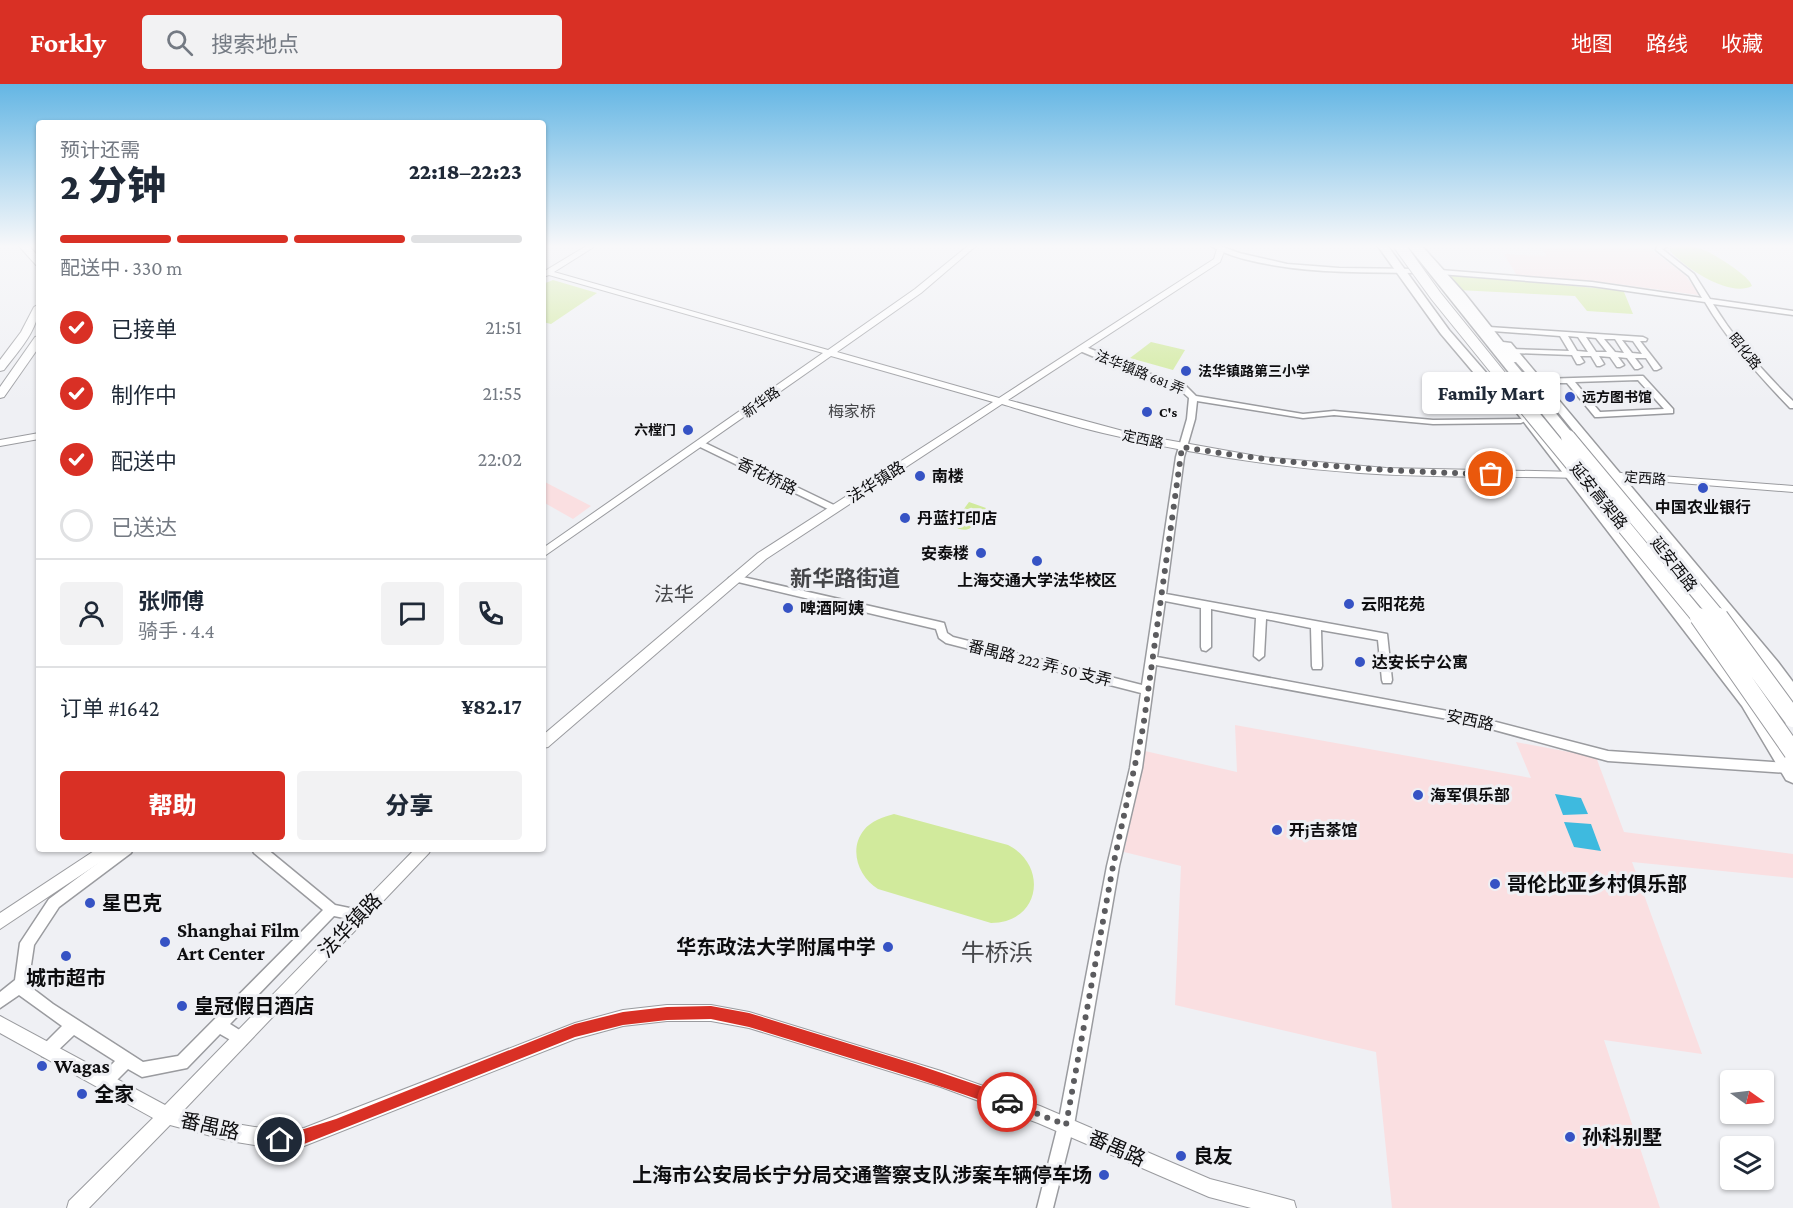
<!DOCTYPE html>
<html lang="zh">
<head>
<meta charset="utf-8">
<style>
  :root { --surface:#fff; --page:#f2f2f3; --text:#1f2937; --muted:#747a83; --line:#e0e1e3; --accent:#d93025 }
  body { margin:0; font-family:"Crimson Pro","Noto Sans SC",serif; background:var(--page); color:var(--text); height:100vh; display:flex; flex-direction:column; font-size:22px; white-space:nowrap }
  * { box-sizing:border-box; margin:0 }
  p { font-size:20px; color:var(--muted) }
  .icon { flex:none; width:33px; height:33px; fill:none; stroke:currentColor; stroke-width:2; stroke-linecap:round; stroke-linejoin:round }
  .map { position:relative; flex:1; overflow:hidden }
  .panel { position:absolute; left:36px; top:36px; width:510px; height:732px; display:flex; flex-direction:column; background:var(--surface); border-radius:6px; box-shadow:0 2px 4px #0004 }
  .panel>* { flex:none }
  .needle { width:39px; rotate:104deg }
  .controls { position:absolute; left:1720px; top:986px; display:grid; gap:12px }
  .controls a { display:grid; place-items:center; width:54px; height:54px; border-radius:6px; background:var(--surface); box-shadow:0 2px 4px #0004; font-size:30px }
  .pin { position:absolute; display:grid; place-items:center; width:51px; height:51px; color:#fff; margin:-26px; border:3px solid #fff; border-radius:50%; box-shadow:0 2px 6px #0007 }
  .courier { position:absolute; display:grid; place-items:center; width:60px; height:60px; margin:-30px; border:4px solid #d93025; border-radius:50%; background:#fff; color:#222; box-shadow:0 2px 8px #0007 }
  .bubble { position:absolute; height:42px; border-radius:6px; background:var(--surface); box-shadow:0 2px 4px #0004; font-size:20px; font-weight:800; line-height:42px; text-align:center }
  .overview em { font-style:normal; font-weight:800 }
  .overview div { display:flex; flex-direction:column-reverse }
  .overview { display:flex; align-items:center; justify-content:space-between; height:102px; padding:0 24px }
  h1 { font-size:39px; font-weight:800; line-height:45px }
  .bar { display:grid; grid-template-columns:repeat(4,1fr); gap:9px 6px; align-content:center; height:72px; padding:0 24px }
  .bar i { height:8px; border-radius:4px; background:var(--line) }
  .bar .on { background:var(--accent) }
  .bar p { grid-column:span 4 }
  .line { display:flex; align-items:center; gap:15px; padding:0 24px; border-top:2px solid var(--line) }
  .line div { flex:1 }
  .round { display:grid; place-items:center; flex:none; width:63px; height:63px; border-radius:6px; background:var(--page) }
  ol { padding:0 24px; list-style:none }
  li { display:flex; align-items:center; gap:18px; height:66px }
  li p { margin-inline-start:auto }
  li .icon { padding:6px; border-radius:50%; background:var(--accent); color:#fff; stroke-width:4 }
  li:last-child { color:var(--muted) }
  li i { width:33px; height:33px; border:3px solid var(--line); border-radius:50% }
  .button { display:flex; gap:12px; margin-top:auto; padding:12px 24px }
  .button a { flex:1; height:69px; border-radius:6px; background:var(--accent); color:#fff; font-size:24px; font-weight:800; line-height:69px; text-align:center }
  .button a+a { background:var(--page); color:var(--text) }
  header { display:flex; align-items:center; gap:36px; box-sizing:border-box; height:84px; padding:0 30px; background:var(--accent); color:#fff }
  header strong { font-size:28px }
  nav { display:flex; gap:33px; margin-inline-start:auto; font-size:21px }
  .search { width:420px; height:54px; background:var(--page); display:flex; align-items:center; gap:15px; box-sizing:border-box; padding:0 21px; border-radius:6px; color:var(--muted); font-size:22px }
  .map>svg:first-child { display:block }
</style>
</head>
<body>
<header>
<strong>Forkly</strong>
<div class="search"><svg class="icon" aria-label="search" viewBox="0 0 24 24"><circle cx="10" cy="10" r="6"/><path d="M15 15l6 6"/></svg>搜索地点</div>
<nav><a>地图</a><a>路线</a><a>收藏</a></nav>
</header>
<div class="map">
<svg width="1793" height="1124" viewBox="0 0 1793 1124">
  <rect width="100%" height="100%" fill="#eff0f4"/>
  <path fill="#fadfe1" d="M 1539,161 L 1645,161 L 1686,192 L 1699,211 L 1602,198 L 1517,192 L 1504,170 L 1547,172 Z
    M 543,397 L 591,422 L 573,435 L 543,418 Z
    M 1235,641 L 1531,694 L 1516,658 L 1596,673 L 1624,748 L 1793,770 L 1793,794 L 1632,778 L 1702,970 L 1604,956 L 1660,1124 L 1392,1124 L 1376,968 L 1175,921 L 1181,782 L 1124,768 L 1145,667 L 1237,688 Z"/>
  <path fill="#d1ea9c" d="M 1681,161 C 1689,162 1696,163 1704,166 C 1714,170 1750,192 1752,202 C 1730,214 1685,184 1670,167 L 1670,164 Z
    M 1444,190 L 1617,206 L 1624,208 L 1633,230 L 1587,227 L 1575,212 L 1458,206 Z
    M 553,196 L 597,209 L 551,240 L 543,238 L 543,200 Z
    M 1151,258 L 1185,266 L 1173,286 L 1130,274 Z
    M 969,418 L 986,424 C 976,438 971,454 952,441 Z
    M 894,730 L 1008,761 C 1049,782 1040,839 991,839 L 878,805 C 859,793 848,766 864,746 C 871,737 883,733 894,730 Z"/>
  <path fill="#3ebadf" d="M 1555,710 L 1581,714 L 1588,730 L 1563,731 Z
    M 1564,738 L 1591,740 L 1601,767 L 1574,763 Z"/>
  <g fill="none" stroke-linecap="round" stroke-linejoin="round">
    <g stroke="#9a9b9f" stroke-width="3">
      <path id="minor" d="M 1210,161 L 1218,161 L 1239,169 L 1287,180 L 1339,184 L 1417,185 L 1420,187 L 1417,189 C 1359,188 1301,190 1244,175 C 1233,172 1220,168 1210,161 Z
        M 1671,161 L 1662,165 L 1694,190 L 1710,215 L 1793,227 L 1793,231 L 1713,220 C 1734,254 1764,289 1793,317 L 1793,324 L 1790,324 C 1759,292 1728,257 1705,218 L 1592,202 L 1440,190 L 1437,188 L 1440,186 L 1592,198 L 1702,214 L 1689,192 L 1656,166 L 1658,162 Z
        M 1489,243 L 1643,253 L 1647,255 L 1646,257 L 1640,257 L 1661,284 L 1657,286 L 1654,286 L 1646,274 L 1635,274 L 1642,283 L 1638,285 L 1635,285 L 1627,274 L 1618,273 L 1624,281 L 1620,283 L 1617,283 L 1610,273 L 1599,272 L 1604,280 L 1600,282 L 1597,282 L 1591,272 L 1580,272 L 1584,278 L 1580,280 L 1577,280 L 1572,271 L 1513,269 L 1509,267 L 1510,265 L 1569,267 L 1560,252 L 1492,247 L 1488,245 ZM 1568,252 L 1578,253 L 1588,268 L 1577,267 ZM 1586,253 L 1596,254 L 1607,268 L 1596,268 ZM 1604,255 L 1615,255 L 1624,269 L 1615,268 ZM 1622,256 L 1633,257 L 1642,270 L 1632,269 Z
        M 1080,263 L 1086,263 L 1153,291 L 1185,301 L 1196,312 L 1303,330 L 1334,327 L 1433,336 L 1521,335 L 1525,337 L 1521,339 L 1433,340 L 1334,331 L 1303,334 L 1197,317 L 1195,335 L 1184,373 L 1166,510 L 1387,550 L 1392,596 L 1391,599 L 1383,599 L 1382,596 L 1378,556 L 1321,546 L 1322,582 L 1321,585 L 1313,585 L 1312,582 L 1311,544 L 1266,535 L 1264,572 L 1259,576 L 1254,572 L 1256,534 L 1211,525 L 1211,563 L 1206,567 L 1202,566 L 1201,563 L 1201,524 L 1165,517 L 1157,573 L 1469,631 L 1608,667 L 1789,679 L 1793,681 L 1793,687 L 1789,689 L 1608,677 L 1469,639 L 1156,581 L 1142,684 L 1119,782 L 1074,1041 L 1053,1124 L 1037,1124 L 1058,1041 L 1107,782 L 1130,684 L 1141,609 L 946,559 L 939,554 L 936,545 L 734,497 L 729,494 L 734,491 L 940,538 L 944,539 L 947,549 L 953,553 L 1142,601 L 1176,373 L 1187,335 L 1189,314 L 1179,305 L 1147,295 L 1080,267 Z
        M 1640,292 L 1643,292 L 1673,325 L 1673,329 L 1598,333 L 1595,333 L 1567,299 L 1540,299 L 1536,297 L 1540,295 ZM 1638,296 L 1664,325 L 1600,328 L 1575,298 Z
        M 701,357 L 836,422 L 838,424 L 836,426 L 830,426 L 698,362 L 698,358 Z
        M 117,765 L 133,765 L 131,769 L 59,823 L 34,861 L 28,901 L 53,920 L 143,978 L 178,972 L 323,826 L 254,769 L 252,765 L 267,765 L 335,821 L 364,827 L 366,831 L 364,835 L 359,837 L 334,832 L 230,940 L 246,950 L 248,955 L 246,960 L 241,962 L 220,950 L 187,984 L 142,993 L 128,985 L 109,1004 L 104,1006 L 99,1004 L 97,999 L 99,994 L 115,977 L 74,951 L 52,972 L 47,974 L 42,972 L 40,967 L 42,962 L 62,942 L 19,911 L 0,924 L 0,908 L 15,896 L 20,859 L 49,815 Z"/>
    </g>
    <g stroke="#9a9b9f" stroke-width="2">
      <path id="tertiary" d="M 588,161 L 597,161 L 554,188 L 828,266 L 915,205 L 969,161 L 977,161 L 921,209 L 837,268 L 999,314 L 1214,175 L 1217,165 L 1221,163 L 1225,165 L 1220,178 L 1008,316 L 1134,350 L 1262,373 L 1386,384 L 1579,388 L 1584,391 L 1579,394 C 1506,392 1433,394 1360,389 C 1273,383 1187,369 1103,349 C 1069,341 1035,330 1002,320 L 766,475 L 548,663 L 543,664 L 543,651 L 758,469 L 993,318 L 831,272 L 543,473 L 543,464 L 823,269 L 549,191 L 543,193 L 543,188 Z
        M 39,349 L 39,355 L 0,362 L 0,356 Z
        M 1608,388 L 1793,402 L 1793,408 L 1604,393 L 1604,389 Z
        M 97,765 L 116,765 L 114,769 L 0,845 L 0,829 Z
        M 415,765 L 431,765 L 429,769 L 183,1027 L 230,1039 L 280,1047 L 304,1044 L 575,939 L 623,926 L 667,921 L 711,921 L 749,928 L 941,987 L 1040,1022 L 1210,1095 L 1287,1115 L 1294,1117 L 1296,1124 L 1251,1124 L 1209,1113 L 1038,1039 L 941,1003 L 749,944 L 711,937 L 667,937 L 623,942 L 575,955 L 304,1062 L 280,1065 L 230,1057 L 170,1041 L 89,1124 L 67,1124 L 69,1117 L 153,1034 L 0,949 L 0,932 L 165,1021 Z"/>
    </g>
    <g stroke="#9a9b9f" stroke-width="2">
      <path id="secondary" d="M 18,161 L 28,161 L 39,173 L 39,182 L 36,181 Z
        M 39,220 C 39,246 19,266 4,286 L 0,287 L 0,276 L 21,248 L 34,223 Z
        M 39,252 L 39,263 L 4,313 L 0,314 L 0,303 L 35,253 Z"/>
    </g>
    <g stroke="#9a9b9f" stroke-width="3">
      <path id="primary" d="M 1377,161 L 1387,161 L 1449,246 L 1496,300 L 1502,296 L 1506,297 L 1544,349 L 1754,612 L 1793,675 L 1793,699 L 1786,696 L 1742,622 L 1510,320 L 1501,321 L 1441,250 Z
        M 1411,161 L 1421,161 L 1465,210 L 1503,258 L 1511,259 L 1778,578 L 1793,598 L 1793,618 L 1787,616 L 1723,531 L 1531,295 L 1516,278 L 1507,279 L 1457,214 Z"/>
    </g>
    <g stroke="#9a9b9f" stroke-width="3">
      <path id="trunk" d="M 1407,161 L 1417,161 L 1573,350 L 1575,353 L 1573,356 L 1563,356 Z"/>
    </g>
    <use href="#minor" fill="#fff" fill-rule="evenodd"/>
    <use href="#tertiary" fill="#fff" fill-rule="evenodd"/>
    <use href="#secondary" fill="#fff" fill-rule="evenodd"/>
    <use href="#primary" fill="#fff" fill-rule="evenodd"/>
    <use href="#trunk" fill="#fff" fill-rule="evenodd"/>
    <g stroke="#9a9b9f" stroke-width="13" stroke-linecap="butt">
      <path id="trunk-bridge-far2" d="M 1399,161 L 1436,212 L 1529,327"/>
    </g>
    <g stroke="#9a9b9f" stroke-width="16" stroke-linecap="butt">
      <path id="trunk-bridge-far1" d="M 1527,325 L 1700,535
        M 1568,353 L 1720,535"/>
    </g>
    <g stroke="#9a9b9f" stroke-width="20" stroke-linecap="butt">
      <path id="trunk-bridge" d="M 1699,533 L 1793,668
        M 1719,533 L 1793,634"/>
    </g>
    <use href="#trunk-bridge-far2" stroke="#fff" stroke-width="11"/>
    <use href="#trunk-bridge-far1" stroke="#fff" stroke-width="14"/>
    <use href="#trunk-bridge" stroke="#fff" stroke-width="18"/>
  </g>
  <linearGradient id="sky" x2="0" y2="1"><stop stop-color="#64b6e4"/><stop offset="0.51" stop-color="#f8f8fa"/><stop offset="1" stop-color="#f8f8fa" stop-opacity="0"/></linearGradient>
  <rect width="1793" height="318" fill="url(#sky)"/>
  <path fill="#d93025" d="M 711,922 L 749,929 L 915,980 L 1007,1011 L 1012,1013 L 1014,1018 L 1012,1023 L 1007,1025 L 915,994 L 749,943 L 711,935 L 667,936 L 623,941 L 575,953 L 304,1060 L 280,1063 L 275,1061 L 273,1056 L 275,1051 L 304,1045 L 336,1035 L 575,940 L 623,928 L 667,923 Z"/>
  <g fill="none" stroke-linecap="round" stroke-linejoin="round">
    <path stroke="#5c5c5f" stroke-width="6" stroke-dasharray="0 10.8" d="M 1007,1018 L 1066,1041 L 1113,782 L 1143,644 L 1182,363 C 1285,380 1387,388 1491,390"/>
  </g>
  <g fill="#3653c4" stroke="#eff0f4" stroke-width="2">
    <circle cx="1186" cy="287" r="6"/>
    <circle cx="1570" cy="313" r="6"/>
    <circle cx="1147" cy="328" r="6"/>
    <circle cx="688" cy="346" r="6"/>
    <circle cx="920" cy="392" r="6"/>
    <circle cx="1703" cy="404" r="6"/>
    <circle cx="905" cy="434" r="6"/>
    <circle cx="981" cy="469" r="6"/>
    <circle cx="1037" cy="477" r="6"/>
    <circle cx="1349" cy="520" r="6"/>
    <circle cx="788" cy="524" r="6"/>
    <circle cx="1360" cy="578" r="6"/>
    <circle cx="1418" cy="711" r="6"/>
    <circle cx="1277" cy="746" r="6"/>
    <circle cx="1495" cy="800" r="6"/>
    <circle cx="90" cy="819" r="6"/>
    <circle cx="165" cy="858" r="6"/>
    <circle cx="888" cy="863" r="6"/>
    <circle cx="66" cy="872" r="6"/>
    <circle cx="182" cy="922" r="6"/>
    <circle cx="42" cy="982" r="6"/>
    <circle cx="82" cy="1010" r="6"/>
    <circle cx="1570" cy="1053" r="6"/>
    <circle cx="1181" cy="1072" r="6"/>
    <circle cx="1104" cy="1091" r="6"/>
  </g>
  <g text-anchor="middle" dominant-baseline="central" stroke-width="6" stroke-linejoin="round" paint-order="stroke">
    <g font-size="14" fill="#0d0d0f" stroke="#eff0f4">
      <text transform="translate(1745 267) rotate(51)">昭化路</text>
      <text transform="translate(1140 288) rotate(22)">法华镇路 681 弄</text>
      <text transform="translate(761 318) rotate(-35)">新华路</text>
      <text transform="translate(1143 355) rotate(12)">定西路</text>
      <text transform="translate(1645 394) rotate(4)">定西路</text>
    </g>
    <g font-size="14" font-weight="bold" fill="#0d0d0f" stroke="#eff0f4" text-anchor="start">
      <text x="1198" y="287">法华镇路第三小学</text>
      <text x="1582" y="313">远方图书馆</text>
      <text x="1159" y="328">C's</text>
      <text x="676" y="346" text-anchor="end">六樘门</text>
    </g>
    <g font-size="16" fill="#454649" stroke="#eff0f4">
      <text x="852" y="327">梅家桥</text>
    </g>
    <g font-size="16" fill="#0d0d0f" stroke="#eff0f4">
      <text transform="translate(767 392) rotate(26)">香花桥路</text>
      <text transform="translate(876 398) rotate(-32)">法华镇路</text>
      <text transform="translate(1599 412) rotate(51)">延安高架路</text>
      <text transform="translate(1674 480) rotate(52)">延安西路</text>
      <text transform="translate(1040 579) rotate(14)">番禺路 222 弄 50 支弄</text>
      <text transform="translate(1470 636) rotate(12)">安西路</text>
    </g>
    <g font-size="16" font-weight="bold" fill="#0d0d0f" stroke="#eff0f4" text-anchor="start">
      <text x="932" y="392">南楼</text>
      <text x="1703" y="423" text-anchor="middle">中国农业银行</text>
      <text x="917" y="434">丹蓝打印店</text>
      <text x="969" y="469" text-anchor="end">安泰楼</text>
      <text x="1037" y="496" text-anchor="middle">上海交通大学法华校区</text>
      <text x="1361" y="520">云阳花苑</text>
      <text x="800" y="524">啤酒阿姨</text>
      <text x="1372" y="578">达安长宁公寓</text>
      <text x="1430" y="711">海军俱乐部</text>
      <text x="1289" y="746">开j吉茶馆</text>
    </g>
    <g font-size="20" fill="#454649" stroke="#eff0f4">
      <text x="674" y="510">法华</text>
    </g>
    <g font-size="20" font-weight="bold" fill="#0d0d0f" stroke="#eff0f4" text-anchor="start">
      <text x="1507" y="800">哥伦比亚乡村俱乐部</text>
      <text x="102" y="819">星巴克</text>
      <text x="177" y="846">Shanghai Film<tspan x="177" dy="23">Art Center</tspan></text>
      <text x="876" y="863" text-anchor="end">华东政法大学附属中学</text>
      <text x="66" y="894" text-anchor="middle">城市超市</text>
      <text x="194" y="922">皇冠假日酒店</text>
      <text x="54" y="982">Wagas</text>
      <text x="94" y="1010">全家</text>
      <text x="1582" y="1053">孙科别墅</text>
      <text x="1193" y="1072">良友</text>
      <text x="1092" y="1091" text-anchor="end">上海市公安局长宁分局交通警察支队涉案车辆停车场</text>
    </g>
    <g font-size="20" fill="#0d0d0f" stroke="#eff0f4">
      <text transform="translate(350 841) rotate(-46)">法华镇路</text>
      <text transform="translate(210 1042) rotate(13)">番禺路</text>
      <text transform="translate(1117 1064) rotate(24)">番禺路</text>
    </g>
    <g font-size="22" font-weight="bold" fill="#454649" stroke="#eff0f4">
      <text x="845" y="494">新华路街道</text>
    </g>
    <g font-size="24" fill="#454649" stroke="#eff0f4">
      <text x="997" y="868">牛桥浜</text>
    </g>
  </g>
</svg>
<div class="controls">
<a><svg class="needle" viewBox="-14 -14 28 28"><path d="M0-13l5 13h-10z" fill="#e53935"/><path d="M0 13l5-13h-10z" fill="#747a83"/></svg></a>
<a><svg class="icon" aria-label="layers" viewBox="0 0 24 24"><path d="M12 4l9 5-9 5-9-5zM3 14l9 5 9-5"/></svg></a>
</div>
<div class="pin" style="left:1491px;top:390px;background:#ea580c"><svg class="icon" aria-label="bag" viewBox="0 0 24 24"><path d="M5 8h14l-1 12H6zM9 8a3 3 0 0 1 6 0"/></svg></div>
<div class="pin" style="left:280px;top:1056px;background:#1f2937"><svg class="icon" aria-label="home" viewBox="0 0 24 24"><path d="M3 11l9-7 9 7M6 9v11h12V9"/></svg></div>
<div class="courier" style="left:1007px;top:1018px"><svg class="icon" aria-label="car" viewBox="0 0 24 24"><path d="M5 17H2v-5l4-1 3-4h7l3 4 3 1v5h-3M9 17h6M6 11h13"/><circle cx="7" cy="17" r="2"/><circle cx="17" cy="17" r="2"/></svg></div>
<div class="bubble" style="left:1422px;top:288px;width:138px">Family Mart</div>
<section class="panel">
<div class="overview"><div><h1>2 分钟</h1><p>预计还需</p></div><em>22:18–22:23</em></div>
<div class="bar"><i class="on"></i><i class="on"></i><i class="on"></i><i></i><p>配送中 · 330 m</p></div>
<ol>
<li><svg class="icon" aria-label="check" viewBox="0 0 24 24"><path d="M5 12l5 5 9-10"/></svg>已接单<p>21:51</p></li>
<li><svg class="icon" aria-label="check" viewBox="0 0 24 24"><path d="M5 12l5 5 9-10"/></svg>制作中<p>21:55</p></li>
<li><svg class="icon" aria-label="check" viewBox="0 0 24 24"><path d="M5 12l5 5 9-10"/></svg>配送中<p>22:02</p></li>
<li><i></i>已送达</li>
</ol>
<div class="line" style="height:108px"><a class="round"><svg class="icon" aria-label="person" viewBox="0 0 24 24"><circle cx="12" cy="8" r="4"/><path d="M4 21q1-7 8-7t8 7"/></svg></a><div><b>张师傅</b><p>骑手 · 4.4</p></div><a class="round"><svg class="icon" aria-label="chat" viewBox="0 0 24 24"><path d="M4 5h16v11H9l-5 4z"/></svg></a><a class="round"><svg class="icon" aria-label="phone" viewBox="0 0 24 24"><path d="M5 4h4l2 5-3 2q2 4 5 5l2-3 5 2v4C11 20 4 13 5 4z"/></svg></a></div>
<div class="line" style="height:78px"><div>订单 #1642</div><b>¥82.17</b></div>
<div class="button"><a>帮助</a><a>分享</a></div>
</section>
</div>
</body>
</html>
